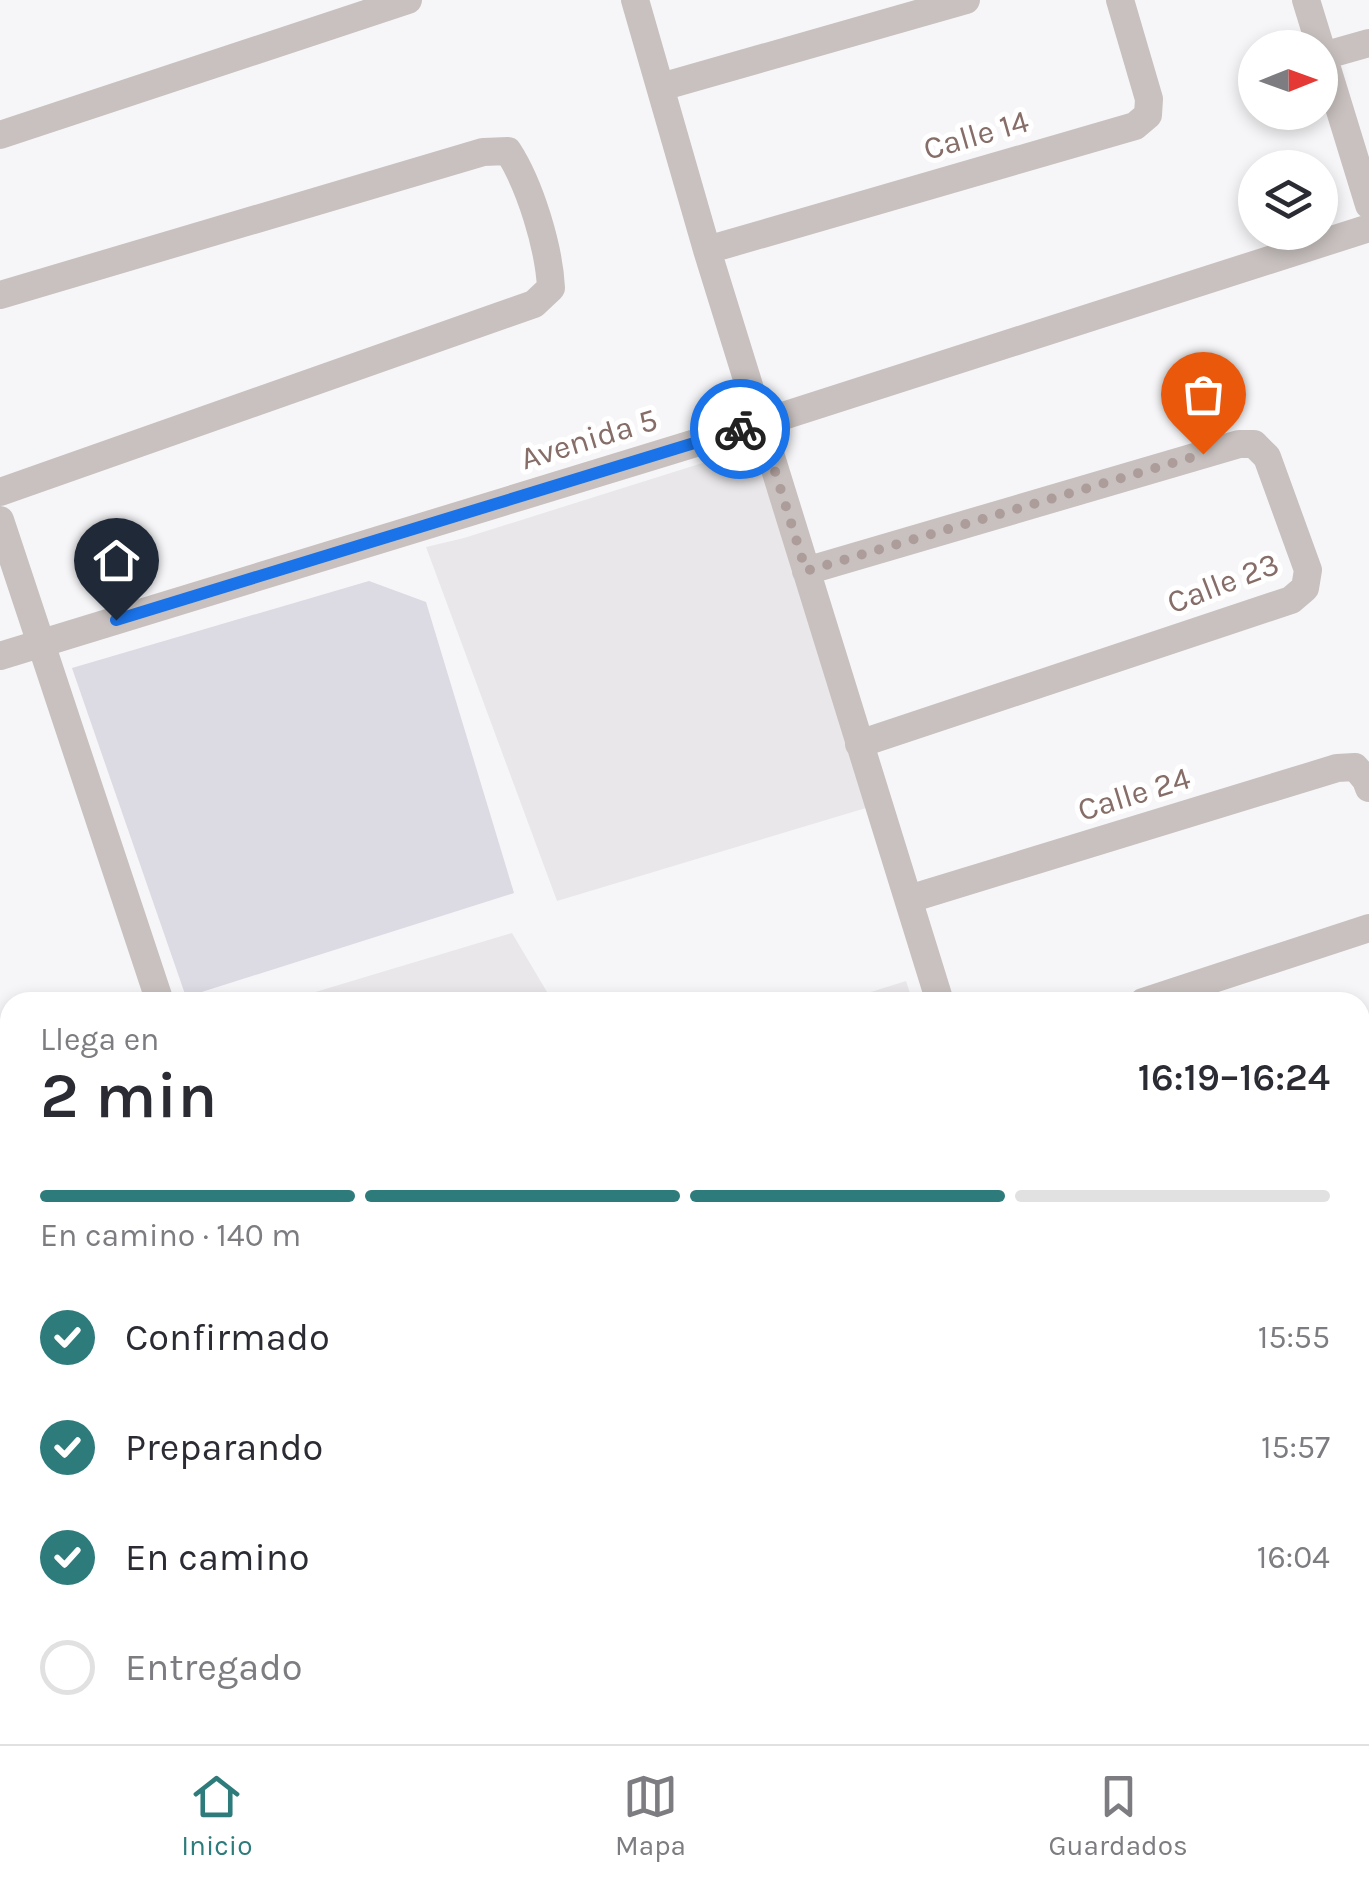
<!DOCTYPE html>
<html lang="es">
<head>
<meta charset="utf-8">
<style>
  :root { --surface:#fff; --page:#f2f2f3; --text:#2b2b33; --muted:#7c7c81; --line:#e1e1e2; --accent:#2e7b7b }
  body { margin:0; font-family:Karla,sans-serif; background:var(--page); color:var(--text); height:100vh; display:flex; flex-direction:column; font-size:38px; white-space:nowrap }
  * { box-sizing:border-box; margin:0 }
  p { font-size:32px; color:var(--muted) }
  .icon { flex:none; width:55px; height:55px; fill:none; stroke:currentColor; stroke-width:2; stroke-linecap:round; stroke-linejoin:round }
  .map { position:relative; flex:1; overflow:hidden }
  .details { position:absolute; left:0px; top:992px; width:1370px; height:752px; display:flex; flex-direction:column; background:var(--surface); border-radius:30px 30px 0 0; box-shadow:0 5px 15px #0003 }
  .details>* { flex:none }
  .needle { width:65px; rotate:89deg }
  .tools { position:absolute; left:1238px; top:30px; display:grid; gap:20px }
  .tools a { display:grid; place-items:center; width:100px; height:100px; border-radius:50%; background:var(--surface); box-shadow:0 5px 15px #0003; font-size:50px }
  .pin { position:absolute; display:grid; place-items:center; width:85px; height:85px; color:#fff; margin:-102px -42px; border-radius:50% 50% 50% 0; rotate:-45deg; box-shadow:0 0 10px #0007 }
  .pin .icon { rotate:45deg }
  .courier { position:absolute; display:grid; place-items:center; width:100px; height:100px; margin:-50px; border:8px solid #1a73e8; border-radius:50%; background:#fff; color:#222; box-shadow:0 2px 12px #0007 }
  .head em { font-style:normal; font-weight:600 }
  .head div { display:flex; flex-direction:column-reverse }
  .head { display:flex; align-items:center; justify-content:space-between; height:170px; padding:0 40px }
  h1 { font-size:65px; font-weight:600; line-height:75px }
  .bar { display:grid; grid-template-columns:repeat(4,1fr); gap:15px 10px; align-content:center; height:120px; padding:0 40px }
  .bar i { height:12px; border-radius:8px; background:var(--line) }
  .bar .active { background:var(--accent) }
  .bar p { grid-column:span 4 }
  ol { padding:0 40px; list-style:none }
  li { display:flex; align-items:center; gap:30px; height:110px }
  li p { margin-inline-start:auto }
  li .icon { padding:10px; border-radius:50%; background:var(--accent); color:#fff; stroke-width:4 }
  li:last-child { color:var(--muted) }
  li i { width:55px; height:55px; border:5px solid var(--line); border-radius:50% }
  .menu { display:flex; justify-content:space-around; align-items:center; height:140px; border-top:2px solid var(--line); background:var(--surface); font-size:28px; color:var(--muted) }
  .menu a { display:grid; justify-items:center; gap:5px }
  .menu .active { color:var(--accent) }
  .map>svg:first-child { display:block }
</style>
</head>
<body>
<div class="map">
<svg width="1369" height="1744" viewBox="0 0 1369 1744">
  <rect width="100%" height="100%" fill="#f6f6f8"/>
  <path fill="#e9e7e9" d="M 750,448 L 806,571 L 866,808 L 557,901 L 426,547 L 464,538 Z
    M 512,933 L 553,1002 L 282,1002 Z
    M 906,981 L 913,1002 L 839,1002 Z
    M 10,1029 L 10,1164 L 0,1167 L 0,1032 Z"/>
  <path fill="#dcdae2" d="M 369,581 L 426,602 L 514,893 L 186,997 L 72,668 Z"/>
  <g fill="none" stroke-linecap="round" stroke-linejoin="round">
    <path stroke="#c8c1bf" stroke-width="28" d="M 635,0 L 707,250 L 940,1002
      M 1306,0 L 1369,205
      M 1323,56 L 1369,43
      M 661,87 L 966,0
      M 0,135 L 408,0
      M 707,250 L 1135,126 L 1148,115 L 1149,99 L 1120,0
      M 0,295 L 483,152 L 508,151 C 530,185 549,247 551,288 L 534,304 L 0,492
      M 0,520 L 160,1002
      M 806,571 L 1239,444 L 1254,444 L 1267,457 L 1308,570 L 1305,588 L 1291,600 L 859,744
      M 0,656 L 761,423 L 1369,228
      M 909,899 L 1337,768 L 1355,767 L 1366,780 L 1369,788
      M 1143,1002 L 1369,928
      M 1360,1144 L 1369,1141
      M 0,1183 L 10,1184
      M 1360,1275 L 1369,1273
      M 1360,1327 L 1369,1356
      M 0,1347 L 10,1343
      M 0,1545 L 10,1542
      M 157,1735 L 160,1744
      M 819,1735 L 822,1744
      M 1297,1735 L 1300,1744
      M 489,1744 L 518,1735
      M 1045,1744 L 1081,1735"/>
  </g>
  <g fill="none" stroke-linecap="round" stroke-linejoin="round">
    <path stroke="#ad9d9a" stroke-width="10" stroke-dasharray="0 18" d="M 740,429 L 760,423 L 806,571 L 1203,454"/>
    <path stroke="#1a73e8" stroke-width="12" d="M 116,620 L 740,429"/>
  </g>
  <g text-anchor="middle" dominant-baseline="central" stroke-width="10" stroke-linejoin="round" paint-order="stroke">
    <g font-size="32" fill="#866d68" stroke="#fff">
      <text transform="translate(976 135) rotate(-16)">Calle 14</text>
      <text transform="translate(589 439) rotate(-17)">Avenida 5</text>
      <text transform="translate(1223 583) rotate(-21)">Calle 23</text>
      <text transform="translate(1134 794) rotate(-17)">Calle 24</text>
    </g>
  </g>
</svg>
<div class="tools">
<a><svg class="needle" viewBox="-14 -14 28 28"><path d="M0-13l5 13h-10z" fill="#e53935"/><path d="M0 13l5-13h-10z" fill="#7c7c81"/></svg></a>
<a><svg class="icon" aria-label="layers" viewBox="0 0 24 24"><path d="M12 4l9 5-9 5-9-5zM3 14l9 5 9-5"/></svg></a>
</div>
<div class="pin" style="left:1203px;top:454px;background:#ea580c"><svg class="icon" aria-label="bag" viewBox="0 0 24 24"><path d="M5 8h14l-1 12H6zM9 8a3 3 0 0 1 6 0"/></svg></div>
<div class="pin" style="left:116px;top:620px;background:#1f2937"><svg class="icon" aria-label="home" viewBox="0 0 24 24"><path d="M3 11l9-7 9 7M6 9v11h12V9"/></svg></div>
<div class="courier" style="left:740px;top:429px"><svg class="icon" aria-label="bike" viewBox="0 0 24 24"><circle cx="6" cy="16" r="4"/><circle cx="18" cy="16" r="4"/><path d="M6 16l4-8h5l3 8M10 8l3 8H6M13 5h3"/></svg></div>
<section class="details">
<div class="head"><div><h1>2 min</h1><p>Llega en</p></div><em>16:19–16:24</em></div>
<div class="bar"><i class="active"></i><i class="active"></i><i class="active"></i><i></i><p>En camino · 140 m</p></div>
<ol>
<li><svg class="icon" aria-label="check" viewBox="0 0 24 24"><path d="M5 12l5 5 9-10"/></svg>Confirmado<p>15:55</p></li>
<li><svg class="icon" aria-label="check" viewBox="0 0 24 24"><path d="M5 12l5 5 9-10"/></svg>Preparando<p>15:57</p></li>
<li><svg class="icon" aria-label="check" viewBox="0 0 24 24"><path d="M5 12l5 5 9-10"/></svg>En camino<p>16:04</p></li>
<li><i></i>Entregado</li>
</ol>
</section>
</div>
<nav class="menu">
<a class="active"><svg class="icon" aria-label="home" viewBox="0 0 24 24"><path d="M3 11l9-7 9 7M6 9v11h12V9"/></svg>Inicio</a>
<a><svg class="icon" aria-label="map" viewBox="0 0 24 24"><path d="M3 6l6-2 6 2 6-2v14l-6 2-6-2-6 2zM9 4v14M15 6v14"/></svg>Mapa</a>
<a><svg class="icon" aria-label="saved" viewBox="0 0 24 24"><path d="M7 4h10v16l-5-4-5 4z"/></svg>Guardados</a>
</nav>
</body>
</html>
